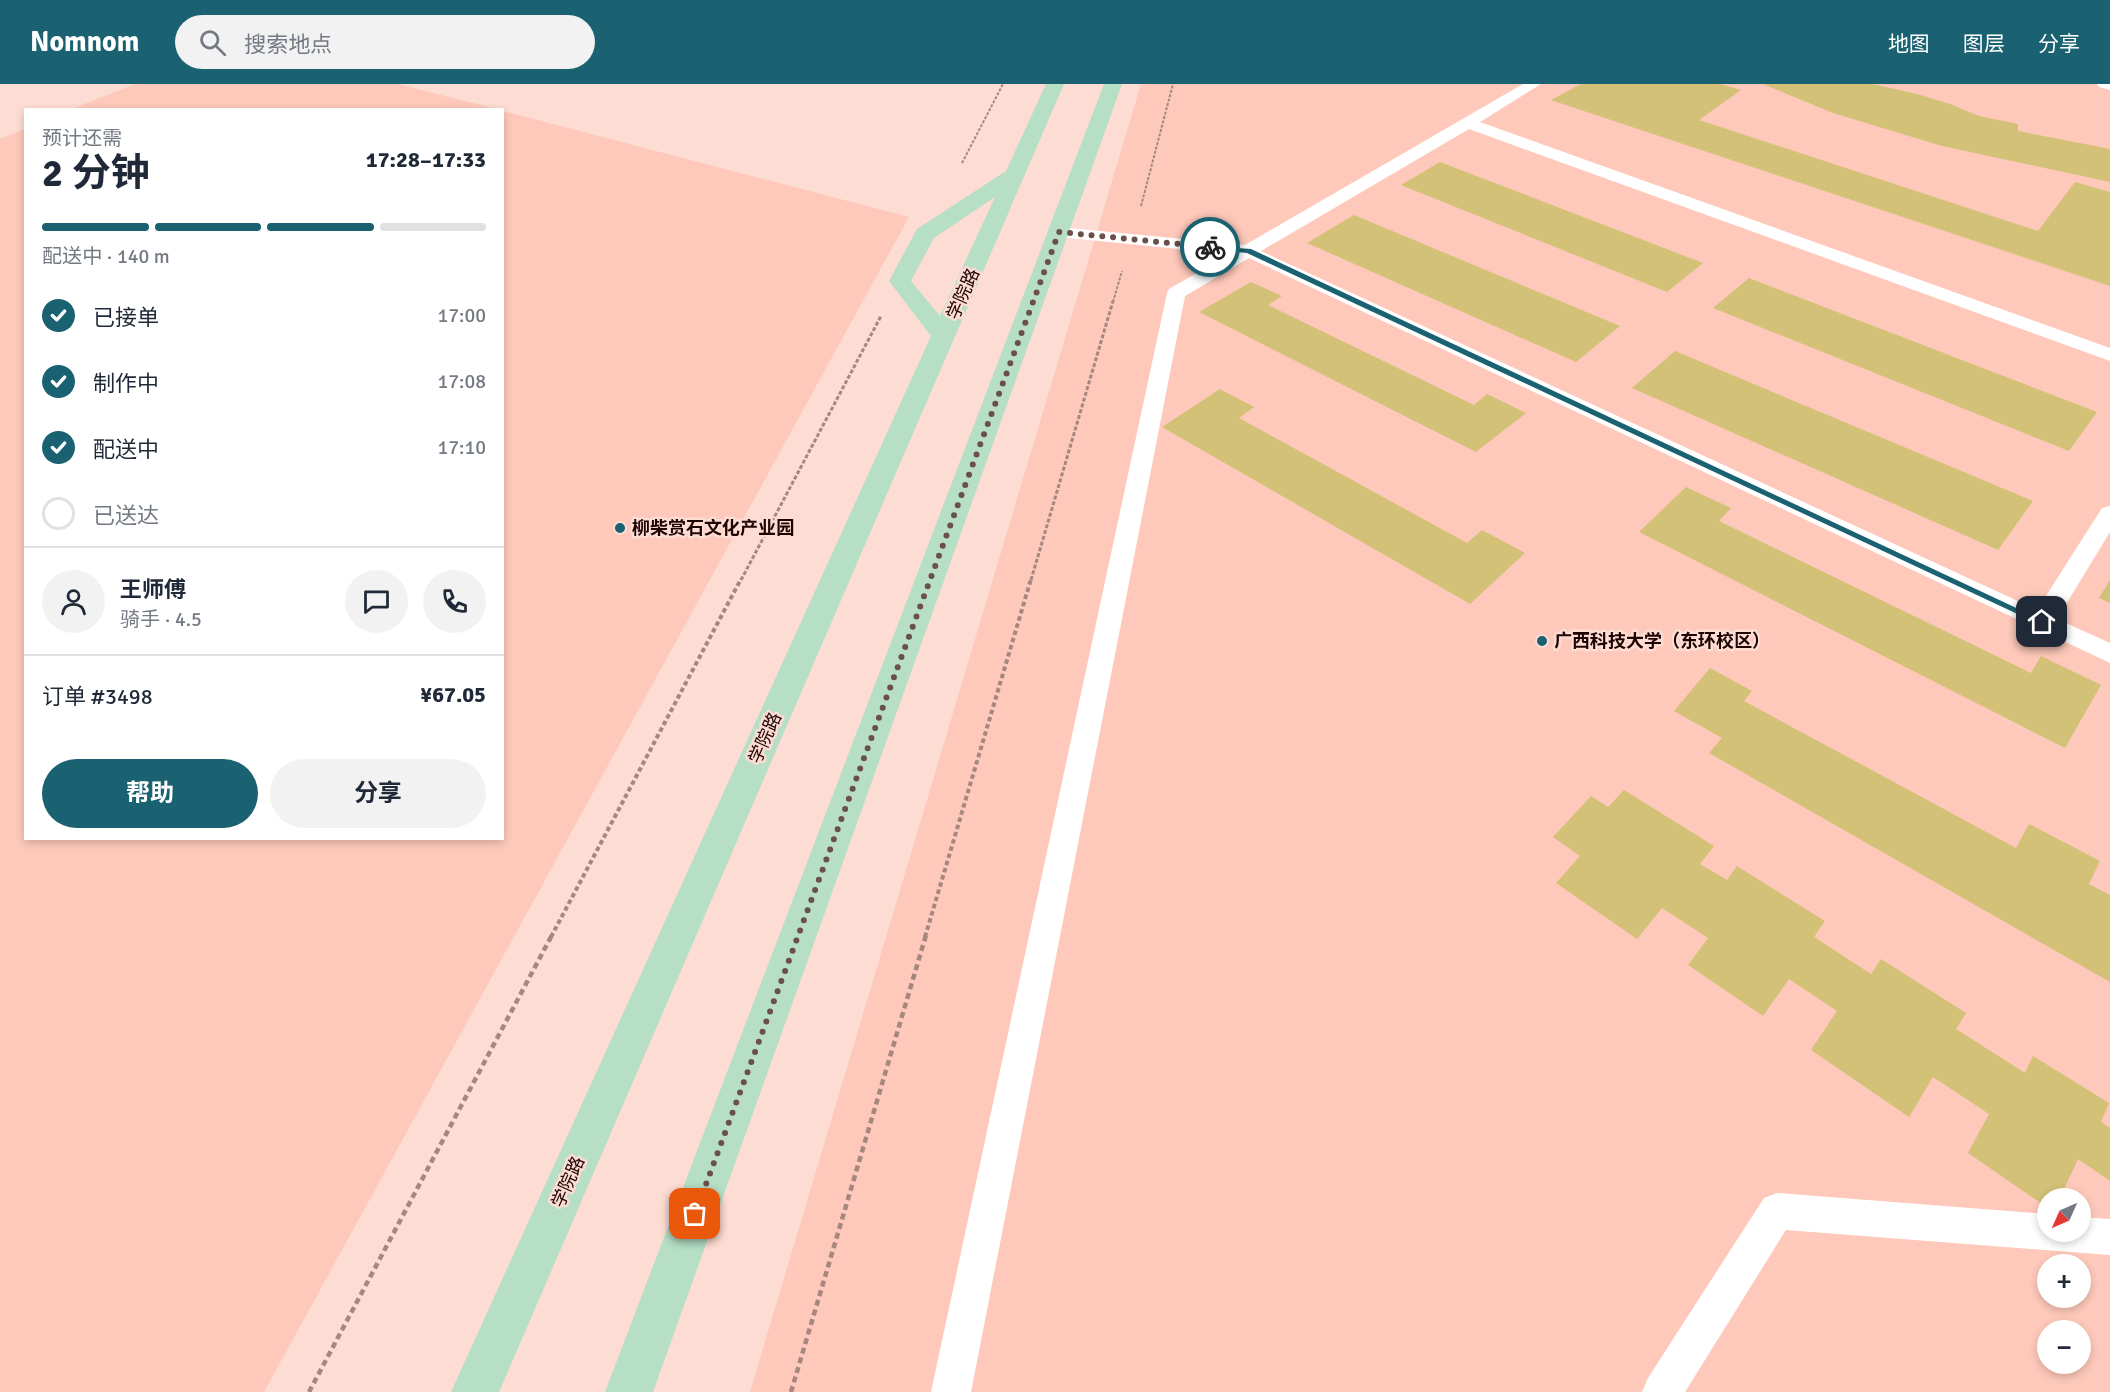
<!DOCTYPE html>
<html lang="zh">
<head>
<meta charset="utf-8">
<style>
  :root { --surface:#fff; --page:#f2f2f3; --text:#1f2937; --muted:#747a83; --line:#e0e1e3; --accent:#1a6171 }
  body { margin:0; font-family:Signika,"Noto Sans SC",sans-serif; background:var(--page); color:var(--text); height:100vh; display:flex; flex-direction:column; font-size:22px; white-space:nowrap }
  * { box-sizing:border-box; margin:0 }
  p { font-size:20px; color:var(--muted) }
  .icon { flex:none; width:33px; height:33px; fill:none; stroke:currentColor; stroke-width:2; stroke-linecap:round; stroke-linejoin:round }
  .map { position:relative; flex:1; overflow:hidden }
  .side { position:absolute; left:24px; top:24px; width:480px; height:732px; display:flex; flex-direction:column; background:var(--surface); border-radius:0px; box-shadow:0 3px 9px #0003 }
  .side>* { flex:none }
  .needle { width:39px; rotate:225deg }
  .buttons { position:absolute; left:2037px; top:1104px; display:grid; gap:12px }
  .buttons a { display:grid; place-items:center; width:54px; height:54px; border-radius:50%; background:var(--surface); box-shadow:0 3px 9px #0003; font-size:30px }
  .pin { position:absolute; display:grid; place-items:center; width:51px; height:51px; color:#fff; margin:-26px; border-radius:12px; box-shadow:0 3px 9px #0006 }
  .courier { position:absolute; display:grid; place-items:center; width:60px; height:60px; margin:-30px; border:4px solid #1a6171; border-radius:50%; background:#fff; color:#222; box-shadow:0 2px 8px #0007 }
  .overview em { font-style:normal; font-weight:700 }
  .overview div { display:flex; flex-direction:column-reverse }
  .overview { display:flex; align-items:center; justify-content:space-between; height:102px; padding:0 18px }
  h1 { font-size:39px; font-weight:700; line-height:45px }
  .bar { display:grid; grid-template-columns:repeat(4,1fr); gap:9px 6px; align-content:center; height:72px; padding:0 18px }
  .bar i { height:8px; border-radius:4px; background:var(--line) }
  .bar .on { background:var(--accent) }
  .bar p { grid-column:span 4 }
  .line { display:flex; align-items:center; gap:15px; padding:0 18px; border-top:2px solid var(--line) }
  .line div { flex:1 }
  .round { display:grid; place-items:center; flex:none; width:63px; height:63px; border-radius:32px; background:var(--page) }
  ol { padding:0 18px; list-style:none }
  li { display:flex; align-items:center; gap:18px; height:66px }
  li p { margin-inline-start:auto }
  li .icon { padding:6px; border-radius:50%; background:var(--accent); color:#fff; stroke-width:4 }
  li:last-child { color:var(--muted) }
  li i { width:33px; height:33px; border:3px solid var(--line); border-radius:50% }
  .cta { display:flex; gap:12px; margin-top:auto; padding:12px 18px }
  .cta a { flex:1; height:69px; border-radius:36px; background:var(--accent); color:#fff; font-size:24px; font-weight:700; line-height:69px; text-align:center }
  .cta a+a { background:var(--page); color:var(--text) }
  header { display:flex; align-items:center; gap:36px; box-sizing:border-box; height:84px; padding:0 30px; background:var(--accent); color:#fff }
  header strong { font-size:28px }
  nav { display:flex; gap:33px; margin-inline-start:auto; font-size:21px }
  .search { width:420px; height:54px; background:var(--page); display:flex; align-items:center; gap:15px; box-sizing:border-box; padding:0 21px; border-radius:33px; color:var(--muted); font-size:22px }
  .map>svg:first-child { display:block }
</style>
</head>
<body>
<header>
<strong>Nomnom</strong>
<div class="search"><svg class="icon" aria-label="search" viewBox="0 0 24 24"><circle cx="10" cy="10" r="6"/><path d="M15 15l6 6"/></svg>搜索地点</div>
<nav><a>地图</a><a>图层</a><a>分享</a></nav>
</header>
<div class="map">
<svg width="2110" height="1308" viewBox="0 0 2110 1308">
  <rect width="100%" height="100%" fill="#fddcd3"/>
  <path fill="#fec9ba" fill-rule="evenodd" d="M 135,0 L 398,0 L 496,25 L 72,25 Z
    M 1141,0 L 2110,0 L 2110,1308 L 750,1308 ZM 2048,1114 L 2080,1114 L 2080,1148 L 2048,1148 ZM 2048,1180 L 2080,1180 L 2080,1214 L 2048,1214 ZM 2048,1246 L 2080,1246 L 2080,1280 L 2048,1280 Z
    M 503,27 L 909,133 L 264,1308 L 0,1308 L 0,55 L 25,45 L 26,754 L 502,754 Z"/>
  <path fill="#d2c176" d="M 1581,0 L 1720,0 L 1741,6 L 1699,36 L 2038,147 L 2075,98 L 2110,108 L 2110,202 L 1551,16 Z
    M 1763,0 L 1873,0 L 1917,10 L 1950,20 L 1979,32 L 2018,40 L 2018,47 L 2110,65 L 2110,98 L 1942,62 L 1833,29 Z
    M 1440,78 L 1703,179 L 1667,208 L 1401,101 Z
    M 1354,131 L 1620,242 L 1576,278 L 1307,159 Z
    M 1749,194 L 2097,328 L 2069,367 L 1713,224 Z
    M 1251,198 L 1282,212 L 1268,221 L 1474,321 L 1487,310 L 1526,329 L 1476,368 L 1199,228 Z
    M 1675,267 L 2033,417 L 1998,466 L 1632,304 Z
    M 1220,305 L 1254,323 L 1239,334 L 1467,459 L 1482,446 L 1525,469 L 1470,520 L 1162,343 Z
    M 1686,403 L 1731,424 L 1719,437 L 2031,589 L 2041,572 L 2101,601 L 2065,664 L 1639,448 Z
    M 2110,496 L 2110,519 L 2099,514 Z
    M 1710,584 L 1752,607 L 1744,617 L 2016,764 L 2029,740 L 2100,777 L 2089,800 L 2110,811 L 2110,898 L 1709,669 L 1722,654 L 1674,627 Z
    M 1624,706 L 1714,762 L 1700,780 L 1727,796 L 1737,782 L 1825,837 L 1814,853 L 1871,890 L 1881,875 L 1966,929 L 1956,945 L 2025,989 L 2033,972 L 2109,1019 L 2101,1038 L 2110,1044 L 2110,1097 L 2078,1075 L 2060,1114 L 2048,1114 L 2048,1124 L 1968,1069 L 1989,1030 L 1933,993 L 1909,1033 L 1811,966 L 1837,927 L 1789,895 L 1763,932 L 1688,881 L 1708,854 L 1662,824 L 1637,855 L 1556,799 L 1580,772 L 1553,753 L 1591,712 L 1608,723 Z"/>
  <g fill="none" stroke-linecap="round" stroke-linejoin="round">
    <path stroke="#a58780" stroke-width="2" stroke-dasharray="3 1.5" stroke-linecap="butt" d="M 962,79 L 1003,0
      M 1141,122 L 1173,0
      M 1113,218 L 1122,187"/>
    <path stroke="#a58780" stroke-width="3" stroke-dasharray="4 2" stroke-linecap="butt" d="M 741,496 L 881,232
      M 1031,496 L 1113,217"/>
    <path stroke="#a58780" stroke-width="4" stroke-dasharray="4.5 3" stroke-linecap="butt" d="M 551,853 L 741,495
      M 925,853 L 1031,495"/>
    <path stroke="#a58780" stroke-width="4.5" stroke-dasharray="6 4" stroke-linecap="butt" d="M 309,1308 L 552,851
      M 791,1308 L 926,851"/>
    <path fill="#fff" fill-rule="evenodd" d="M 1523,0 L 1541,0 L 1480,38 L 2110,264 L 2110,277 L 1469,45 L 1261,167 L 2037,526 L 2102,424 L 2110,422 L 2110,448 L 2057,535 L 2110,559 L 2110,579 L 1249,174 L 1185,212 L 971,1308 L 931,1308 L 1167,209 L 1169,205 L 1229,170 L 1059,153 L 1053,152 L 1050,148 L 1053,144 L 1059,143 L 1245,161 Z
      M 2097,0 L 2110,0 L 2110,6 L 2099,3 Z
      M 1777,1109 L 2048,1130 L 2048,1148 L 2080,1148 L 2080,1133 L 2110,1135 L 2110,1171 L 1786,1146 L 1685,1308 L 1642,1308 L 1648,1294 L 1764,1114 Z"/>
    <path fill="#b6dfc6" fill-rule="evenodd" d="M 1046,0 L 1064,0 L 499,1308 L 451,1308 L 931,252 L 889,197 L 917,145 L 1006,87 ZM 995,113 L 940,232 L 911,197 L 934,154 Z
      M 1104,0 L 1122,0 L 653,1308 L 605,1308 Z"/>
  </g>
  <path fill="#1a6171" d="M 1208,162 L 1251,165 L 2046,538 L 2039,540 L 1247,169 L 1210,165 Z"/>
  <g fill="none" stroke-linecap="round" stroke-linejoin="round">
    <path stroke="#6b504a" stroke-width="6" stroke-dasharray="0 10.8" d="M 695,1130 L 1059,148 L 1210,163"/>
  </g>
  <g fill="#1a6171" stroke="#fddcd3" stroke-width="2">
    <circle cx="620" cy="444" r="6"/>
    <circle cx="1542" cy="557" r="6"/>
  </g>
  <g text-anchor="middle" dominant-baseline="central" stroke-width="5" stroke-linejoin="round" paint-order="stroke">
    <g font-size="18" fill="#1d0401" stroke="#fddcd3">
      <text transform="translate(963 210) rotate(-66)">学院路</text>
      <text transform="translate(765 654) rotate(-66)">学院路</text>
      <text transform="translate(568 1098) rotate(-66)">学院路</text>
    </g>
    <g font-size="18" font-weight="bold" fill="#1d0401" stroke="#fddcd3" text-anchor="start">
      <text x="632" y="444">柳柴赏石文化产业园</text>
      <text x="1554" y="557">广西科技大学（东环校区）</text>
    </g>
  </g>
</svg>
<div class="buttons">
<a><svg class="needle" viewBox="-14 -14 28 28"><path d="M0-13l5 13h-10z" fill="#e53935"/><path d="M0 13l5-13h-10z" fill="#747a83"/></svg></a>
<a>+</a>
<a>−</a>
</div>
<div class="pin" style="left:695px;top:1130px;background:#ea580c"><svg class="icon" aria-label="bag" viewBox="0 0 24 24"><path d="M5 8h14l-1 12H6zM9 8a3 3 0 0 1 6 0"/></svg></div>
<div class="pin" style="left:2042px;top:538px;background:#1f2937"><svg class="icon" aria-label="home" viewBox="0 0 24 24"><path d="M3 11l9-7 9 7M6 9v11h12V9"/></svg></div>
<div class="courier" style="left:1210px;top:163px"><svg class="icon" aria-label="bike" viewBox="0 0 24 24"><circle cx="6" cy="16" r="4"/><circle cx="18" cy="16" r="4"/><path d="M6 16l4-8h5l3 8M10 8l3 8H6M13 5h3"/></svg></div>
<section class="side">
<div class="overview"><div><h1>2 分钟</h1><p>预计还需</p></div><em>17:28–17:33</em></div>
<div class="bar"><i class="on"></i><i class="on"></i><i class="on"></i><i></i><p>配送中 · 140 m</p></div>
<ol>
<li><svg class="icon" aria-label="check" viewBox="0 0 24 24"><path d="M5 12l5 5 9-10"/></svg>已接单<p>17:00</p></li>
<li><svg class="icon" aria-label="check" viewBox="0 0 24 24"><path d="M5 12l5 5 9-10"/></svg>制作中<p>17:08</p></li>
<li><svg class="icon" aria-label="check" viewBox="0 0 24 24"><path d="M5 12l5 5 9-10"/></svg>配送中<p>17:10</p></li>
<li><i></i>已送达</li>
</ol>
<div class="line" style="height:108px"><a class="round"><svg class="icon" aria-label="person" viewBox="0 0 24 24"><circle cx="12" cy="8" r="4"/><path d="M4 21q1-7 8-7t8 7"/></svg></a><div><b>王师傅</b><p>骑手 · 4.5</p></div><a class="round"><svg class="icon" aria-label="chat" viewBox="0 0 24 24"><path d="M4 5h16v11H9l-5 4z"/></svg></a><a class="round"><svg class="icon" aria-label="phone" viewBox="0 0 24 24"><path d="M5 4h4l2 5-3 2q2 4 5 5l2-3 5 2v4C11 20 4 13 5 4z"/></svg></a></div>
<div class="line" style="height:78px"><div>订单 #3498</div><b>¥67.05</b></div>
<div class="cta"><a>帮助</a><a>分享</a></div>
</section>
</div>
</body>
</html>
